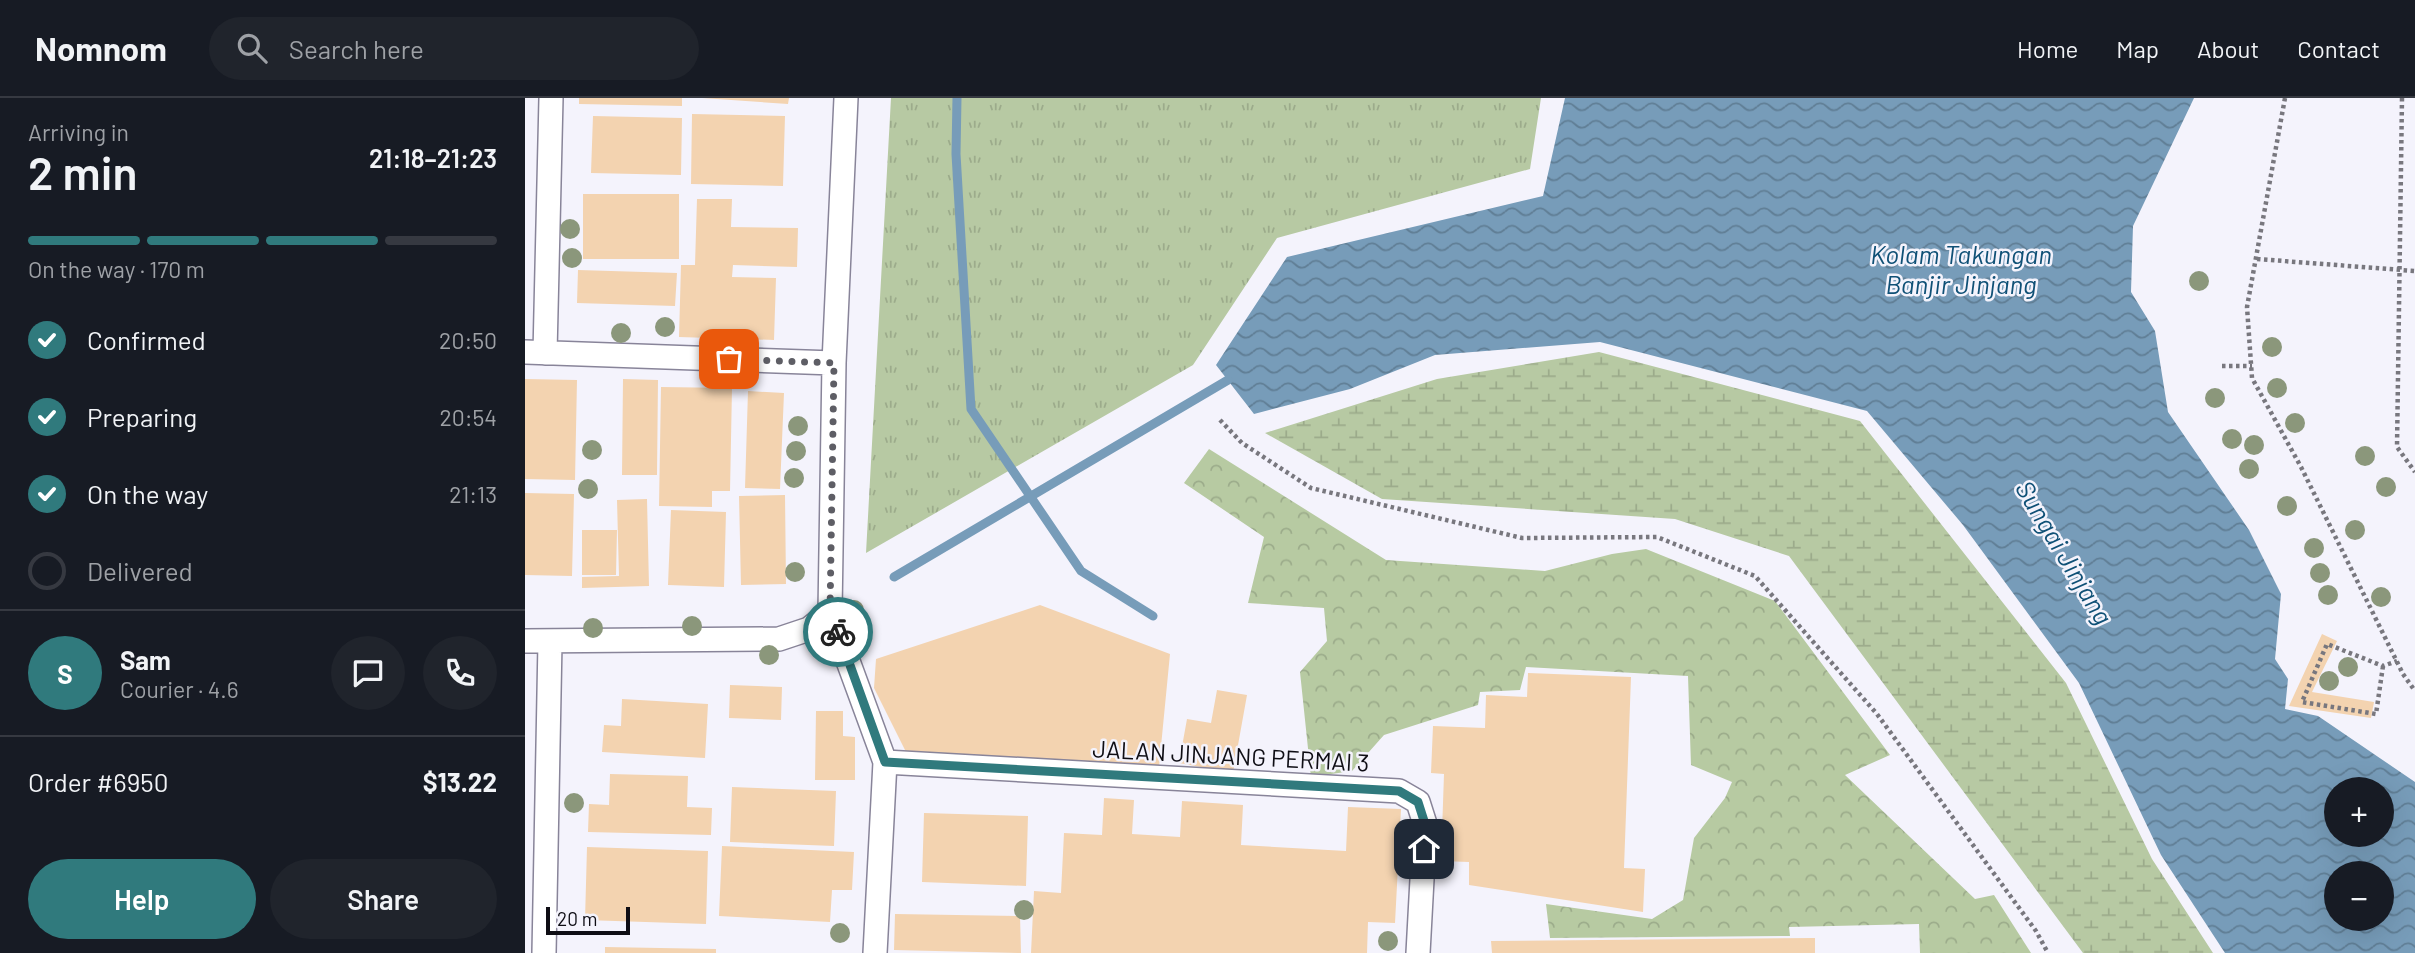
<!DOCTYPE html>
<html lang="en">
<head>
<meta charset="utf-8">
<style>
  :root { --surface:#171b24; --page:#20242c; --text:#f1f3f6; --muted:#9ea1a6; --line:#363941; --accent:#307a7d }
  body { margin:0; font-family:Barlow,sans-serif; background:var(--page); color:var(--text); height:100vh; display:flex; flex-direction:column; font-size:26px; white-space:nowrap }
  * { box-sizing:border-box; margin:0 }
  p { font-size:23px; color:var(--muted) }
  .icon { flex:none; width:38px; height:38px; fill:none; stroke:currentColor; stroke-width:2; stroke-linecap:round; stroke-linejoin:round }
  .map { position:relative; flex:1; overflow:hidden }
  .side { display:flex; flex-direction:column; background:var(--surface); width:525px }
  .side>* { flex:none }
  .buttons { position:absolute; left:1799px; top:679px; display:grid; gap:14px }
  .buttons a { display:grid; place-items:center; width:70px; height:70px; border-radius:50%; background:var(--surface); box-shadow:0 7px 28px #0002; font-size:35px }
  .scale { position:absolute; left:21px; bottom:18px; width:84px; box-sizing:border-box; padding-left:7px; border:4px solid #0e0d14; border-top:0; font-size:19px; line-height:24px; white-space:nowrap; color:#0e0d14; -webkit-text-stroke:5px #f4f3fc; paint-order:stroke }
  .pin { position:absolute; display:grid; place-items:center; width:60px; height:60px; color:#fff; margin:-30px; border-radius:14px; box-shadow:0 4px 10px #0006 }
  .courier { position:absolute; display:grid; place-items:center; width:70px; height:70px; margin:-35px; border:5px solid #307a7d; border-radius:50%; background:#fff; color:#222; box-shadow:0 2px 9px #0007 }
  .summary em { font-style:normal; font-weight:600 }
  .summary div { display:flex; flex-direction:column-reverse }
  .summary { display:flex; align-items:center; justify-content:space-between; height:119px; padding:0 28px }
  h1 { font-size:46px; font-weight:600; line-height:52px }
  .bar { display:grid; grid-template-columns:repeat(4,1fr); gap:10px 7px; align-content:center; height:84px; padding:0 28px }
  .bar i { height:9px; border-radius:5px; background:var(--line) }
  .bar .on { background:var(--accent) }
  .bar p { grid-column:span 4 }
  .line { display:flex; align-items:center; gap:18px; padding:0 28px; border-top:2px solid var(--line) }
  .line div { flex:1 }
  .round { display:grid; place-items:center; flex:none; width:74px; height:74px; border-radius:37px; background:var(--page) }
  ol { padding:0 28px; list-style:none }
  li { display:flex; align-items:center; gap:21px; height:77px }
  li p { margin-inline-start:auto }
  li .icon { padding:7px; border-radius:50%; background:var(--accent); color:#fff; stroke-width:4 }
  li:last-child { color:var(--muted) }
  li i { width:38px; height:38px; border:4px solid var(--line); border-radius:50% }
  .cta { display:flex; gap:14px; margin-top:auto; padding:14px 28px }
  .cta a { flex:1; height:80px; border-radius:42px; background:var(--accent); color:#fff; font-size:28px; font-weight:600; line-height:80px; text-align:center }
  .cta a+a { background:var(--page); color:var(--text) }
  header { display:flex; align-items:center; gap:42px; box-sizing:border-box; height:98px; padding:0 35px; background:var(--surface); border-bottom:2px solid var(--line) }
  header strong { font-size:33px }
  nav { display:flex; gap:38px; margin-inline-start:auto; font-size:24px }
  .search { width:490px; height:63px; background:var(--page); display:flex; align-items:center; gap:18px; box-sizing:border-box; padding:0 24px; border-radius:38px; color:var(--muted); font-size:26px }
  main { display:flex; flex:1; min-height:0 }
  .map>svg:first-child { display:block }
</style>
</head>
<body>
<header>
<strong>Nomnom</strong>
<div class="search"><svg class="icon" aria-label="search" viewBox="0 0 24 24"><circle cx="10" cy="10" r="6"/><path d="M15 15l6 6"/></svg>Search here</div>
<nav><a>Home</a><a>Map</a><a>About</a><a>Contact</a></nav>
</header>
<main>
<section class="side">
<div class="summary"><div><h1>2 min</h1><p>Arriving in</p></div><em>21:18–21:23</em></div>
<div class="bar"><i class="on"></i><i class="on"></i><i class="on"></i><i></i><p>On the way · 170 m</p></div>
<ol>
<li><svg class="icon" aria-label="check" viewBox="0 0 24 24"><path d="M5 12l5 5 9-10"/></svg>Confirmed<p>20:50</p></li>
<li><svg class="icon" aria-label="check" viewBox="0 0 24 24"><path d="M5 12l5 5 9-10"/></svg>Preparing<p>20:54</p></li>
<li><svg class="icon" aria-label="check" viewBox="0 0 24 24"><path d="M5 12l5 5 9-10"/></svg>On the way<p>21:13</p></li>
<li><i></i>Delivered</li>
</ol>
<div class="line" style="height:126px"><b class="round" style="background:var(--accent);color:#fff">S</b><div><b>Sam</b><p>Courier · 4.6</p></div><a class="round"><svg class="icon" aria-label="chat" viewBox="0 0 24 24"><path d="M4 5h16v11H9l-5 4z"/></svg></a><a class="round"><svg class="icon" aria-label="phone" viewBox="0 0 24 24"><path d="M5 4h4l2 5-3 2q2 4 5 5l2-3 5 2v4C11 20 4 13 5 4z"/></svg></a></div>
<div class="line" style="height:91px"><div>Order #6950</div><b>$13.22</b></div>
<div class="cta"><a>Help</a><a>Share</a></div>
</section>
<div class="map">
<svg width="1890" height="855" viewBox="0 0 1890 855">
  <defs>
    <pattern id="grass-tufts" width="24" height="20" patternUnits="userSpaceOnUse" patternTransform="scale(1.75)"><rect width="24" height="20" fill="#b7c9a3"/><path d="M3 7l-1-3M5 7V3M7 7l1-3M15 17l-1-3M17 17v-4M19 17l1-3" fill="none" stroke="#9cab8b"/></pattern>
    <pattern id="forest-crowns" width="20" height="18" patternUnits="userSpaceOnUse" patternTransform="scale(1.75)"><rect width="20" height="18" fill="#b7caa2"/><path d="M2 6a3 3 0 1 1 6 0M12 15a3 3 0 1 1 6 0" fill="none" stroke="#9cac8b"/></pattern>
    <pattern id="wetland-marsh" width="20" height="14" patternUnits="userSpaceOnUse" patternTransform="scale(1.75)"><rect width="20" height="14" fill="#b7c9a3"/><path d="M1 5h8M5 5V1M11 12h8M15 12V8" fill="none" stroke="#9cab8b"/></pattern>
    <pattern id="water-waves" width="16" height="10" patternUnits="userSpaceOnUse" patternTransform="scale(1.75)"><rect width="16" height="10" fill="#779cb9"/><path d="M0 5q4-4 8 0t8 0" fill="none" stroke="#607e95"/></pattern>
  </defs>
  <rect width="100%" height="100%" fill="#f4f3fc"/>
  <path fill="url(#grass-tufts)" d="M 366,0 L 1016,0 L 1005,71 L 752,140 L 668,267 L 341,455 Z"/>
  <path fill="url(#forest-crowns)" d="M 684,351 L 861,462 L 1020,473 L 1087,456 L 1121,451 L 1250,503 L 1365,657 L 1320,677 L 1450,801 L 1469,797 L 1506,855 L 1395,855 L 1394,826 L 1264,829 L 1265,838 L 1025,840 L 1021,806 L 1127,821 L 1158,802 L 1169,740 L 1200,700 L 1207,684 L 1166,667 L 1163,578 L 1001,569 L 995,592 L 955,594 L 953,607 L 859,637 L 827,673 L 786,679 L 775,574 L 802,543 L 799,510 L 723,505 L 739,439 L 659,385 Z"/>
  <path fill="url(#wetland-marsh)" d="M 1074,254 L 1335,323 L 1541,585 L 1627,761 L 1688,855 L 1558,855 L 1264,458 L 1150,421 L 857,401 L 740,335 L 912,281 Z"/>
  <path fill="url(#water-waves)" fill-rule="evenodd" d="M 1040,0 L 1669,0 L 1608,128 L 1606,194 L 1630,233 L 1643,314 L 1724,432 L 1756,496 L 1750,561 L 1763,581 L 1760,611 L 1793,618 L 1890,684 L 1890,855 L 1700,855 L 1636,757 L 1554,585 L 1438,427 L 1342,313 L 1075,244 L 910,257 L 825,291 L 729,316 L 691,267 L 762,159 L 1018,98 ZM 1811,691 L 1857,691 L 1857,737 L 1811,737 ZM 1811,775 L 1857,775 L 1857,821 L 1811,821 Z"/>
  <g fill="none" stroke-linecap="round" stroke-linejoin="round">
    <path stroke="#779cb9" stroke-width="9" d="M 432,0 L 431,56 L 446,311 L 556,473 L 628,518
      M 369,479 L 703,282"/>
  </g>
  <path fill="#f3d3b0" d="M 54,0 L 157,0 L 157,8 L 54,6 Z
    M 177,0 L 264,0 L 263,6 Z
    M 167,16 L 260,18 L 258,88 L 166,86 Z
    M 68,18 L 157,20 L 156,77 L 66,75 Z
    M 58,96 L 154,96 L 154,161 L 58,161 Z
    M 172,101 L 207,101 L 206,129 L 273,130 L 272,169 L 208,167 L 207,179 L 251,180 L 249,242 L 154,239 L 156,167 L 170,167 Z
    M 53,172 L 152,175 L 150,208 L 52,205 Z
    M 0,281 L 52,282 L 50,382 L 0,381 Z
    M 98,281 L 133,282 L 132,377 L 97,377 Z
    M 136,289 L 207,290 L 205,393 L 187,393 L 187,409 L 134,408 Z
    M 223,293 L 259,295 L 255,391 L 220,390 Z
    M 0,395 L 49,396 L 47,478 L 0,477 Z
    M 260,397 L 261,486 L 216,487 L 214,398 Z
    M 122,401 L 124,488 L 57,490 L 57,479 L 94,478 L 92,402 Z
    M 146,412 L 201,414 L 199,489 L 143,487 Z
    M 57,432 L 92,432 L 91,477 L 57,477 Z
    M 515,507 L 645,556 L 634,669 L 382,656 L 349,590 L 351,561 Z
    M 1797,536 L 1812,543 L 1787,594 L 1849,604 L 1846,620 L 1764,608 Z
    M 1003,575 L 1106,579 L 1099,770 L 1120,771 L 1118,814 L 944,787 L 944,764 L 916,763 L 919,676 L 906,675 L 908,628 L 960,630 L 961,597 L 1002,599 Z
    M 205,587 L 257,589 L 256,622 L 204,620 Z
    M 692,592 L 722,597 L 708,675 L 654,665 L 662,621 L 686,625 Z
    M 97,601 L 183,606 L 180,660 L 77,654 L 79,627 L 96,628 Z
    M 291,613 L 318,613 L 318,638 L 330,639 L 330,682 L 290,682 Z
    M 85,676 L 163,678 L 162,709 L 187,710 L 186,737 L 63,734 L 64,706 L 84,707 Z
    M 207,689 L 311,693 L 309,748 L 205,744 Z
    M 579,700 L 609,702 L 607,736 L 655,739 L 657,703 L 718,707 L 716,747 L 821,753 L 823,709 L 876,711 L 870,825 L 843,824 L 842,855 L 506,855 L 509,793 L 536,795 L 539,735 L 577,737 Z
    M 399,715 L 503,718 L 501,788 L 397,784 Z
    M 197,748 L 329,754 L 327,792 L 307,792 L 305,824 L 194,818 Z
    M 62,749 L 183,753 L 181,826 L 60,822 Z
    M 370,816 L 495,818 L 496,855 L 369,852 Z
    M 1290,840 L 1290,855 L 967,855 L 966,843 Z
    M 80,849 L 191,851 L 191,855 L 80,855 Z"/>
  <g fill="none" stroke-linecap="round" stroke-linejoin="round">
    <g stroke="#888499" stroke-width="26">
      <path id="minor" d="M 321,0 L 309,265 L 305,514 L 360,664 L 350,855
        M 0,254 L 309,265
        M 20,255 L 26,0
        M 0,543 L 254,541 L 284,531 L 305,514
        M 360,664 L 874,693 L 893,704 L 900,726 L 893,855
        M 19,855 L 25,544"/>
    </g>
    <path stroke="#78777e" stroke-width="4.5" stroke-dasharray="3.5 3.5" stroke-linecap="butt" d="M 1760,0 L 1722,209 L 1727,280 L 1776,369 L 1878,576 L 1890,593
      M 1877,0 L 1872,349 L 1890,374
      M 1732,161 L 1890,173
      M 1697,268 L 1727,268
      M 695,322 L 717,345 L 786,390 L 997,440 L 1132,439 L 1230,478 L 1352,616 L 1511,833 L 1523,855
      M 1858,568 L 1851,616 L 1777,604 L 1802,546 L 1858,568 L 1872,563"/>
    <use href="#minor" stroke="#fff" stroke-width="23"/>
  </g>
  <g fill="#8b977b">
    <circle cx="45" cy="131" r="10"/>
    <circle cx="47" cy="160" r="10"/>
    <circle cx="1674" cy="183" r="10"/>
    <circle cx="140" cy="229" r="10"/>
    <circle cx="96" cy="235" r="10"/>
    <circle cx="1747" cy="249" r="10"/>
    <circle cx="1752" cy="290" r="10"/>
    <circle cx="1690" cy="300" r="10"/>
    <circle cx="1770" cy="325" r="10"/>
    <circle cx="273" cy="328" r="10"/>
    <circle cx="1707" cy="341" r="10"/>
    <circle cx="1729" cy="347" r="10"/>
    <circle cx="67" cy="352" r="10"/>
    <circle cx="271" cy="353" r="10"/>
    <circle cx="1840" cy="358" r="10"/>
    <circle cx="1724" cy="371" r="10"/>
    <circle cx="269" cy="380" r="10"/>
    <circle cx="1861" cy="389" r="10"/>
    <circle cx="63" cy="391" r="10"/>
    <circle cx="1762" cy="408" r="10"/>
    <circle cx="1830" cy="432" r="10"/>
    <circle cx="1789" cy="450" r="10"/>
    <circle cx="270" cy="474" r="10"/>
    <circle cx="1795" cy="475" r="10"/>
    <circle cx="1803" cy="497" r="10"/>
    <circle cx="1856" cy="499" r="10"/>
    <circle cx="329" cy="512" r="10"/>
    <circle cx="167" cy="528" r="10"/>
    <circle cx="68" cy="530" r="10"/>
    <circle cx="244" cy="557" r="10"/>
    <circle cx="1823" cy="569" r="10"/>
    <circle cx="1804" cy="583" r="10"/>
    <circle cx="49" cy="705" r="10"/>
    <circle cx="499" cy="812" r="10"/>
    <circle cx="315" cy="835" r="10"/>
    <circle cx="863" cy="843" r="10"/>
  </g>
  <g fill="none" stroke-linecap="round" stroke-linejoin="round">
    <path stroke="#5e5e65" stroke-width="7" stroke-dasharray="0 12.6" d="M 204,261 L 309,265 L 305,514 L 313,534"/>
    <path stroke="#307a7d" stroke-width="9" d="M 313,534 L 360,664 L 874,693 L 893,704 L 900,726 L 899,751"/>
  </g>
  <g text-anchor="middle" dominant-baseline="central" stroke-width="5" stroke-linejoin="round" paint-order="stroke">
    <g font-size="24" fill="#0e0d14" stroke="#f4f3fc">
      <text transform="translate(706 657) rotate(3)">JALAN JINJANG PERMAI 3</text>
    </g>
    <g font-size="26" font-style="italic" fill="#0f5076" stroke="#f4f3fc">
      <text x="1436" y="155">Kolam Takungan<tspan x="1436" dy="30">Banjir Jinjang</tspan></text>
      <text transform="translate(1540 454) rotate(59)">Sungai Jinjang</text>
    </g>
  </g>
</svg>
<div class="buttons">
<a>+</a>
<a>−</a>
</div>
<div class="scale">20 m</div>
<div class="pin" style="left:204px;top:261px;background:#ea580c"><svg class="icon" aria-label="bag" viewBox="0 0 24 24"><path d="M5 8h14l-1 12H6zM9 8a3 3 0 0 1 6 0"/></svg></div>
<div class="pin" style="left:899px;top:751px;background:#1f2937"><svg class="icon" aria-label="home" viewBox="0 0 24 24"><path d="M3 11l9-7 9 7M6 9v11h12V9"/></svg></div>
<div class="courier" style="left:313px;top:534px"><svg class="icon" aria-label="bike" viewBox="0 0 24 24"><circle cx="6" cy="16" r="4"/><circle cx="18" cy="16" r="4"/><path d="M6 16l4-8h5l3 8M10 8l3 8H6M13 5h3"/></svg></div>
</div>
</main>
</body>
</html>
